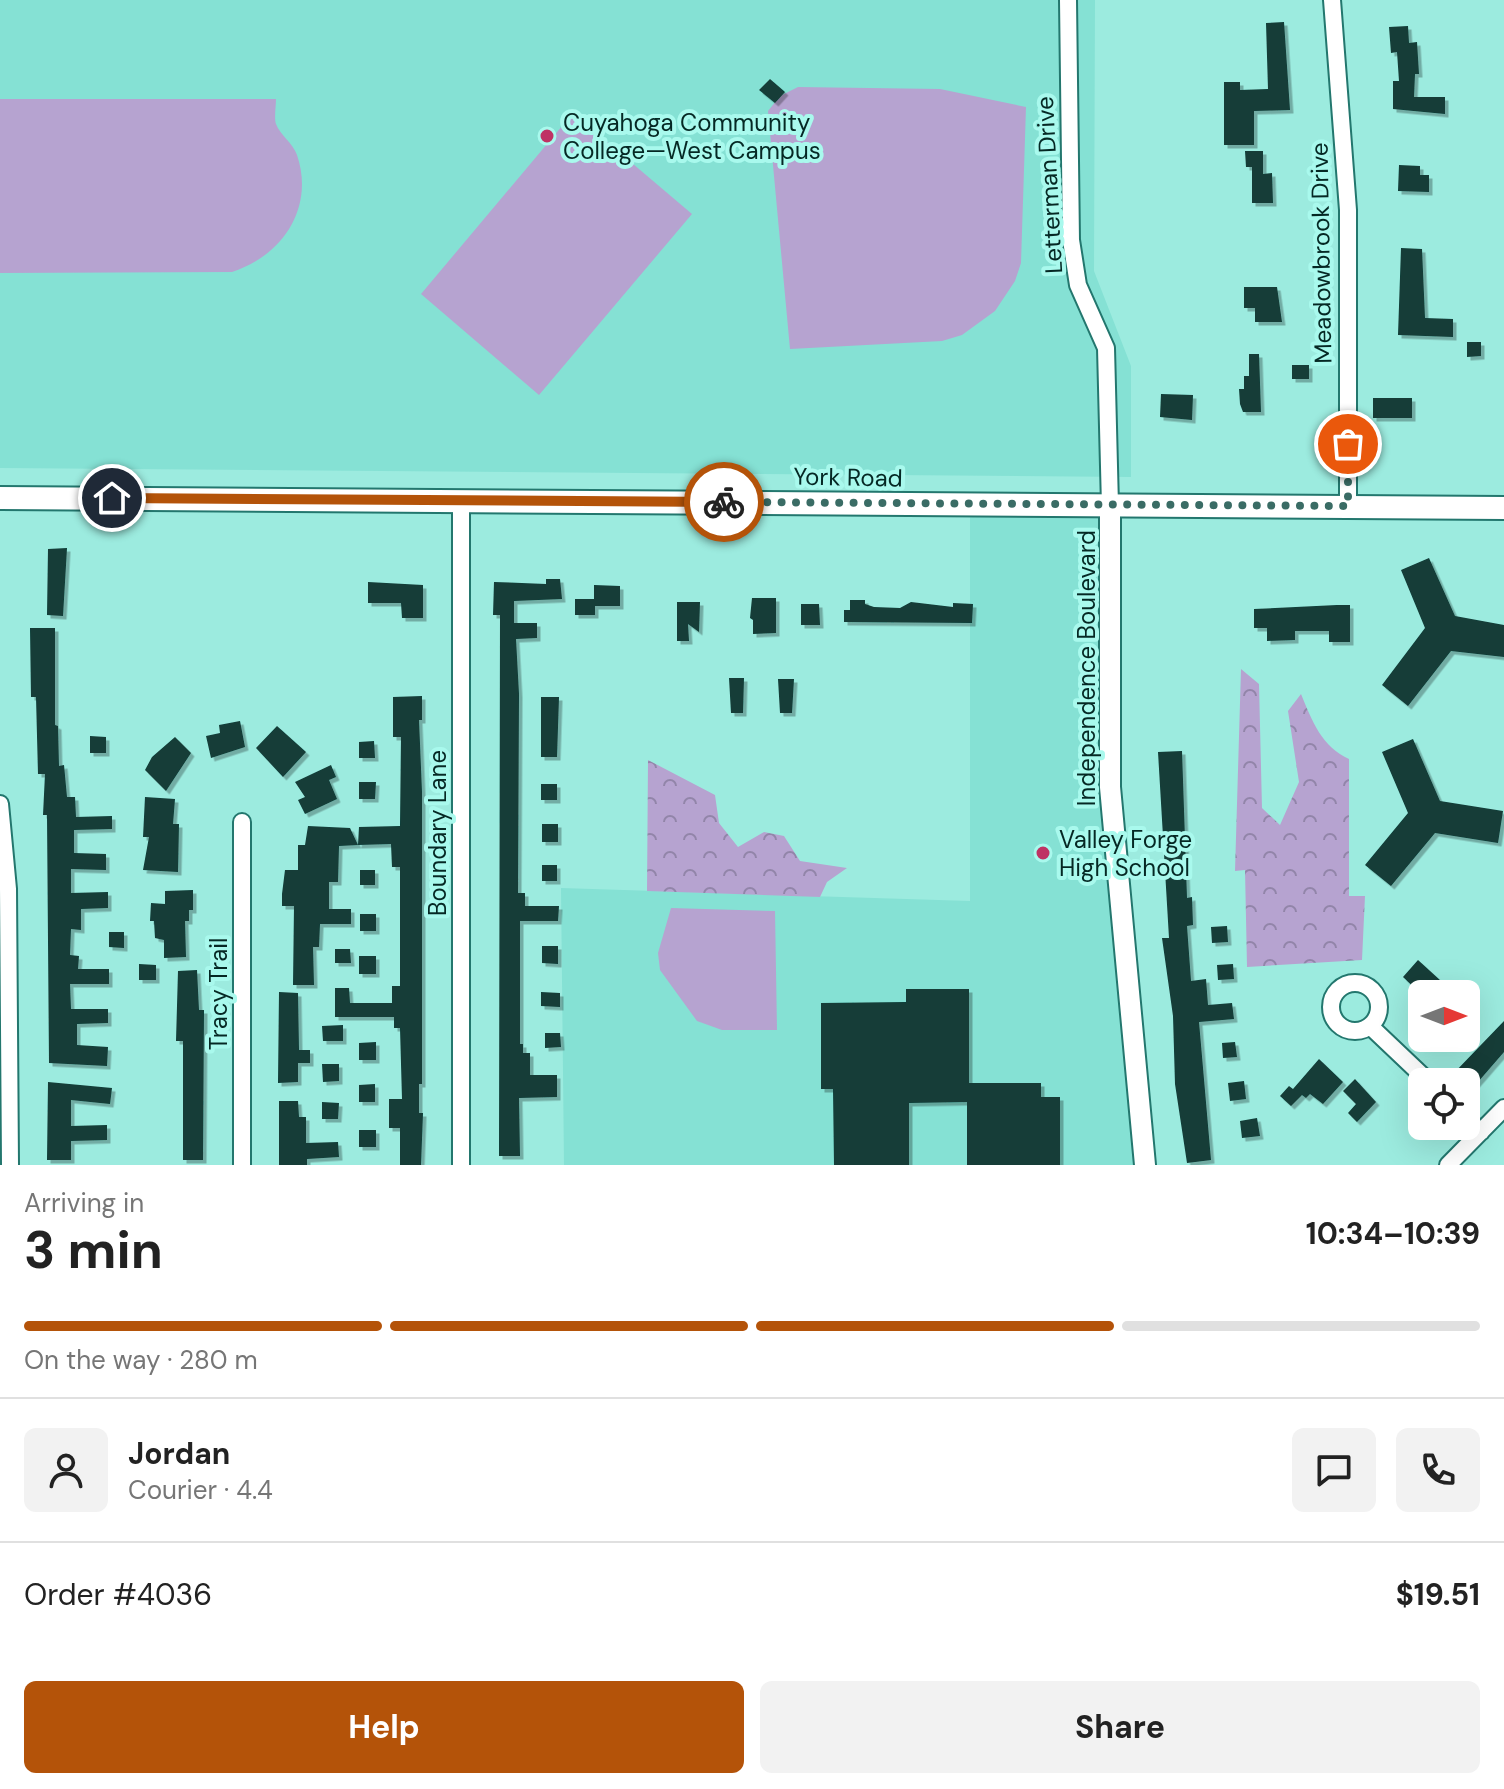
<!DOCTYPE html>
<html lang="en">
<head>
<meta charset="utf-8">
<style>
  :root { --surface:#fff; --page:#f2f2f2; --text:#222; --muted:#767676; --line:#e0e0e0; --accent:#b45309 }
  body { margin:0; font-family:"DM Sans",sans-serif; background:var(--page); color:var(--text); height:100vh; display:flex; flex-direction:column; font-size:30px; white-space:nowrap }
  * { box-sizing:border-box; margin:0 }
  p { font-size:26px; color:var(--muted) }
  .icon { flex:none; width:44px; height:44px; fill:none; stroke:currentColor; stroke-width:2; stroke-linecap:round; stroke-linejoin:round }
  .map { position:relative; height:1165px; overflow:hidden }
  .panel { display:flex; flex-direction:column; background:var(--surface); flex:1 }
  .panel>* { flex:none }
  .needle { width:52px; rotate:90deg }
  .tools { position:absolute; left:1408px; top:980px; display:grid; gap:16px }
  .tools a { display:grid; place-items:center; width:72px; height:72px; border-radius:12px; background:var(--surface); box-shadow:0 8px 32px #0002; font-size:40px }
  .pin { position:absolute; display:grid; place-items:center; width:68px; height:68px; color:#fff; margin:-34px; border:4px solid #fff; border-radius:50%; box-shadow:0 2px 8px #0007 }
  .courier { position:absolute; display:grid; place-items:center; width:80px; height:80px; margin:-40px; border:6px solid #b45309; border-radius:50%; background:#fff; color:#222; box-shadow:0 2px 10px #0007 }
  .head em { font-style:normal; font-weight:700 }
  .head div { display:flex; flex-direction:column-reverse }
  .head { display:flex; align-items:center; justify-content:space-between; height:136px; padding:0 24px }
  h1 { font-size:52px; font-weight:700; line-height:60px }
  .bar { display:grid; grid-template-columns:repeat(4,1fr); gap:12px 8px; align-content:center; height:96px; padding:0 24px }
  .bar i { height:10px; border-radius:6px; background:var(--line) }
  .bar .selected { background:var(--accent) }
  .bar p { grid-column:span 4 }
  .line { display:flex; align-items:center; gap:20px; padding:0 24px; border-top:2px solid var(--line) }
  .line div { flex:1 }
  .round { display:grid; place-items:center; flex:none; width:84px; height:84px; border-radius:12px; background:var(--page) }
  .cta { display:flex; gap:16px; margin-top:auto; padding:16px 24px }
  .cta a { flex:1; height:92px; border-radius:12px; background:var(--accent); color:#fff; font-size:32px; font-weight:700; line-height:92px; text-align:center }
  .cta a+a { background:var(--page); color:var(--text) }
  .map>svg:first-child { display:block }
</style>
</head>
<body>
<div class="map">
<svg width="1504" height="1165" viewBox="0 0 1504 1165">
  <defs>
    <pattern id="forest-crowns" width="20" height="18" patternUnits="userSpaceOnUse" patternTransform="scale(2)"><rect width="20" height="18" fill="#b6a3d0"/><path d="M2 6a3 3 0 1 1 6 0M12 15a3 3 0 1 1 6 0" fill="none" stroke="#9285a9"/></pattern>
    <filter id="shadow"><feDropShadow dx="3.5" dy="3.5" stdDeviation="0" flood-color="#0004"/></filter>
  </defs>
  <rect width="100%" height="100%" fill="#9cebdf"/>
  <path fill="#85e1d4" d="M 0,0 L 1095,0 L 1094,271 L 1131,366 L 1131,477 L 0,468 Z
    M 970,505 L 1110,506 L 1110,787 L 1145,1165 L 564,1165 L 561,888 L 970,901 Z"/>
  <path fill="#b6a3d0" d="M 798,87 L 940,89 L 1026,107 L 1021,263 L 1015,281 L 995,311 L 962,335 L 942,341 L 790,349 L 768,111 L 780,96 Z
    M 0,99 L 276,99 C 276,106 274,118 276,124 C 280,135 293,143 297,155 C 315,208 282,256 232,272 L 0,273 Z
    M 573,113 L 692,214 L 539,395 L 421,294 Z
    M 671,908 L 775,911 L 777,1030 L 722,1030 L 697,1021 L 660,970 L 658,953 Z"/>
  <path fill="url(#forest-crowns)" d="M 1241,669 L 1259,684 L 1262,808 L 1280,825 L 1299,782 L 1288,711 L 1301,694 C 1312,721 1322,747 1349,759 L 1349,896 L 1365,896 L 1362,960 L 1247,967 L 1245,870 L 1235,871 Z
    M 648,760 L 715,795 L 719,823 L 738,847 L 764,832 L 784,836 L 800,861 L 847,868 L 827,882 L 820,897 L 647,891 Z"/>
  <path fill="#123d38" filter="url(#shadow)" d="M 1284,22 L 1290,110 L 1254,111 L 1254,145 L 1224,145 L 1224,82 L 1240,82 L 1240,90 L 1268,89 L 1266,23 Z
    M 1408,26 L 1409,43 L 1417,42 L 1419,74 L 1415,74 L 1414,97 L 1445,97 L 1445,114 L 1393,109 L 1393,81 L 1399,81 L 1397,52 L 1391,53 L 1389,27 Z
    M 770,79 L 785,92 L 775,103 L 759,90 Z
    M 1245,151 L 1263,151 L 1263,174 L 1272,173 L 1273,203 L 1252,203 L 1252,167 L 1246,167 Z
    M 1399,165 L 1420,166 L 1420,175 L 1429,175 L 1429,192 L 1398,191 Z
    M 1401,248 L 1422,249 L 1425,318 L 1453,319 L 1453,337 L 1398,335 Z
    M 1244,287 L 1277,287 L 1282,322 L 1255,322 L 1255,308 L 1244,308 Z
    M 1467,342 L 1481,342 L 1481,356 L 1467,357 Z
    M 1249,354 L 1259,354 L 1261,412 L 1243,412 L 1240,404 L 1239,389 L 1244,389 L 1244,376 L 1249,376 Z
    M 1292,365 L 1309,365 L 1309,379 L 1292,379 Z
    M 1161,394 L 1193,395 L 1192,420 L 1160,417 Z
    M 1373,398 L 1412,398 L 1412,418 L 1373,418 Z
    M 67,548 L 63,616 L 47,615 L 48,549 Z
    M 1429,558 L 1455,616 L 1504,625 L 1504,657 L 1451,651 L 1408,706 L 1382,685 L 1425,628 L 1401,570 Z
    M 546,579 L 560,579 L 562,599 L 514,601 L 514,623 L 537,623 L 537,638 L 516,639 L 519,694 L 518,893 L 525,893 L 525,906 L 559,906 L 558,921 L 520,921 L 520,1044 L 523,1044 L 523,1053 L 530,1053 L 530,1075 L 557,1075 L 557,1097 L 519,1098 L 520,1156 L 499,1156 L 500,615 L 493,615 L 494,582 L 546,584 Z
    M 368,582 L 423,585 L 423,618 L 402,618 L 401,603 L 368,603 Z
    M 594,585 L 620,586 L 620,606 L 595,606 L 595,615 L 575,615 L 575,599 L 594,599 Z
    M 752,598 L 776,598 L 776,633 L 753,634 L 753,620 L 750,618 Z
    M 850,600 L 865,600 L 865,604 L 874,607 L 900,608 L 911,602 L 953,607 L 953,603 L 973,604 L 972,623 L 844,622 L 844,610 L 850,610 Z
    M 677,602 L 700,602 L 699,632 L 688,624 L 689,641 L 677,641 Z
    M 801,604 L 819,604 L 820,625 L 801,625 Z
    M 1337,605 L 1350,605 L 1350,642 L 1329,642 L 1329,631 L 1295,631 L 1295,640 L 1267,641 L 1267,628 L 1254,628 L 1254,609 Z
    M 30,628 L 55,628 L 55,725 L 58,726 L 59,766 L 64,765 L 67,797 L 75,797 L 76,817 L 112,816 L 112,829 L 74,830 L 74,853 L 106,854 L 106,870 L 71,869 L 71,893 L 108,892 L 108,908 L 81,909 L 81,930 L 71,929 L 70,955 L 79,956 L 78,969 L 109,969 L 109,984 L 70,984 L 71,1009 L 108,1009 L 108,1023 L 77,1024 L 77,1045 L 108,1047 L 107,1066 L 49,1063 L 47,815 L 43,815 L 45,774 L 38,774 L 36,697 L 31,697 Z
    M 729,678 L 744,678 L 743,713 L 731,713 Z
    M 778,679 L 794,679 L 792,713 L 780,713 Z
    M 422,696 L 422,720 L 419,720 L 422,792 L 422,1084 L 419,1084 L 419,1113 L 423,1113 L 421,1165 L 400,1165 L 400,1128 L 389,1128 L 389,1099 L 402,1099 L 400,1028 L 394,1028 L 394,1017 L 335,1017 L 335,988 L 349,988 L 350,1003 L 392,1003 L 392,986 L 400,986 L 400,867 L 392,867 L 391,844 L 358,845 L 359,827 L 400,826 L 401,737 L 393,737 L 393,697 Z
    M 541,697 L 559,697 L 557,757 L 541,757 Z
    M 240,721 L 245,747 L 211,758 L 206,736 L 220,733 L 219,725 Z
    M 277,726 L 306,752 L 283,777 L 256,748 Z
    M 90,736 L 106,737 L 106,753 L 90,753 Z
    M 175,737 L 191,753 L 166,791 L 145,770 L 152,757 Z
    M 1413,739 L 1440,801 L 1503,811 L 1498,843 L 1435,833 L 1391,886 L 1365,865 L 1408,813 L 1382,752 Z
    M 374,741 L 375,758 L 359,758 L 359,742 Z
    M 1182,751 L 1187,898 L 1192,897 L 1193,925 L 1187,926 L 1191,981 L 1206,979 L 1208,1005 L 1232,1003 L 1234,1019 L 1199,1022 L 1211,1160 L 1187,1163 L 1175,1084 L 1173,1016 L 1162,938 L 1169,938 L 1158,752 Z
    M 331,765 L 336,777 L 329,780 L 337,799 L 305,814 L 298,800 L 305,797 L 295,782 Z
    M 359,782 L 376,782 L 375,799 L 359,799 Z
    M 541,784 L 557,784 L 557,800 L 541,800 Z
    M 145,797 L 175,799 L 173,824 L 179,824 L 178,872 L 143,870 L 149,837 L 143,837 Z
    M 542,824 L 558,824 L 558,842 L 542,842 Z
    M 308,826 L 350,828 L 358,845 L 339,846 L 338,882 L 329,882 L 329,909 L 351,909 L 351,924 L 320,924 L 319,947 L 313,947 L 314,985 L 293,985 L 294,906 L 282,906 L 282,894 L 285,870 L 298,870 L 298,845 L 305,845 Z
    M 542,865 L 557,865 L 557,881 L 542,881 Z
    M 360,870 L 375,870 L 375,885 L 360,885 Z
    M 193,890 L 193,910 L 189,910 L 189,921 L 185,921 L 186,957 L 164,958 L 164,940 L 155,938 L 154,921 L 150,921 L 151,903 L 165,904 L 165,891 Z
    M 360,914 L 376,914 L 376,931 L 360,931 Z
    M 1227,926 L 1228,942 L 1212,943 L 1211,927 Z
    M 109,932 L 124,932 L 124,948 L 109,947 Z
    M 542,946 L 558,946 L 558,964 L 542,963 Z
    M 335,949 L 350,949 L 351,963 L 335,963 Z
    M 359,956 L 376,956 L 376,974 L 359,974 Z
    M 1418,960 L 1441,981 L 1429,994 L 1421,994 L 1403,977 Z
    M 139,964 L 156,965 L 156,980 L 139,980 Z
    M 1233,964 L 1234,979 L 1218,980 L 1217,965 Z
    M 197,970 L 199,1010 L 204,1010 L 203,1160 L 183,1160 L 183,1041 L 176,1041 L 178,971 Z
    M 906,989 L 969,989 L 969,1083 L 1041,1083 L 1041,1097 L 1060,1097 L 1060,1165 L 967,1165 L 967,1102 L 909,1103 L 909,1165 L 834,1165 L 833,1089 L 821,1089 L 821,1003 L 906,1002 Z
    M 279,992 L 298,993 L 299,1050 L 310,1050 L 310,1063 L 298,1063 L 298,1082 L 278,1083 Z
    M 541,992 L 560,993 L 560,1007 L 541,1006 Z
    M 1504,1021 L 1504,1052 L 1471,1090 L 1453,1074 Z
    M 343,1025 L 343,1041 L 323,1041 L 322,1026 Z
    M 545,1033 L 560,1033 L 561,1047 L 545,1048 Z
    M 376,1042 L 376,1060 L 359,1060 L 359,1043 Z
    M 1235,1042 L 1237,1057 L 1223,1058 L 1222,1043 Z
    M 1319,1059 L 1343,1082 L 1323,1104 L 1310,1094 L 1306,1098 L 1302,1095 L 1291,1106 L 1280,1096 L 1289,1086 L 1293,1089 Z
    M 322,1064 L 339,1064 L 339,1081 L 323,1082 Z
    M 1355,1079 L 1376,1102 L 1357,1122 L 1348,1113 L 1356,1104 L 1343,1091 Z
    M 1244,1081 L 1246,1099 L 1230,1101 L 1228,1083 Z
    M 48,1082 L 112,1088 L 110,1104 L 71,1100 L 71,1126 L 107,1125 L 107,1140 L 71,1141 L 71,1160 L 47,1160 Z
    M 375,1084 L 375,1102 L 359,1102 L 359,1085 Z
    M 279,1101 L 298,1101 L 299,1117 L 306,1117 L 306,1143 L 338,1142 L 339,1157 L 307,1159 L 307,1165 L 279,1165 Z
    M 322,1102 L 339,1103 L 338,1119 L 322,1119 Z
    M 1257,1118 L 1260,1136 L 1242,1138 L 1240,1121 Z
    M 359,1130 L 376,1130 L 376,1147 L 359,1147 Z"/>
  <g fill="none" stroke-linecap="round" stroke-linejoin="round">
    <g stroke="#23776e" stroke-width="20">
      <path id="minor" d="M 1068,0 L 1071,240 L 1078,285 L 1106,348 L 1110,506
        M 1332,0 L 1348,210 L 1348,506
        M 461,501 L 461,1165
        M 0,804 L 8,889 L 10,1165
        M 242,822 L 242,1165
        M1331 1007a24 24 0 1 1 48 0a24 24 0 1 1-48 0Z
        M 1370,1026 L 1429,1082
        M 1466,1118 L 1481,1132
        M 1448,1165 L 1504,1108"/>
    </g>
    <g stroke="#23776e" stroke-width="24">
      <path id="tertiary" d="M 1110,506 L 1110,787 L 1145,1165"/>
    </g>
    <g stroke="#23776e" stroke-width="26">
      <path id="secondary" d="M 0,498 L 1504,508"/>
    </g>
    <use href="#minor" stroke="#fff" stroke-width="16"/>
    <use href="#tertiary" stroke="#fff" stroke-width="20"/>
    <use href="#secondary" stroke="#fff" stroke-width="22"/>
  </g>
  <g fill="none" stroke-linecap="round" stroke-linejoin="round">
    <path stroke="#3a6c65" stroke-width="8" stroke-dasharray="0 14.4" d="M 724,502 L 1348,506 L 1348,444"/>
    <path stroke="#b45309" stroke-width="10" d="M 112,498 L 724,502"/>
  </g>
  <g fill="#bf3264" stroke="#a9f9ed" stroke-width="3">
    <circle cx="547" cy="136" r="8"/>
    <circle cx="1043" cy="853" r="8"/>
  </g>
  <g text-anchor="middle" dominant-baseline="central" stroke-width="8" stroke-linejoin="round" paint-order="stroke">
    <g font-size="24" fill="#052824" stroke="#a9f9ed" text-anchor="start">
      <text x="563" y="122">Cuyahoga Community<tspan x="563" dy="28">College—West Campus</tspan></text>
      <text x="1059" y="839">Valley Forge<tspan x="1059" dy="28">High School</tspan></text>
    </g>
    <g font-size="24" fill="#052824" stroke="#a9f9ed">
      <text transform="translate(1049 185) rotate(-93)">Letterman Drive</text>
      <text transform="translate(1321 253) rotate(-91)">Meadowbrook Drive</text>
      <text transform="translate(848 477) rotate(1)">York Road</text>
      <text transform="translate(1086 668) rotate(-90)">Independence Boulevard</text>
      <text transform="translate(437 833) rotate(-90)">Boundary Lane</text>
      <text transform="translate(218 994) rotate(-90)">Tracy Trail</text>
    </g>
  </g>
</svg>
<div class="tools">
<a><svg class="needle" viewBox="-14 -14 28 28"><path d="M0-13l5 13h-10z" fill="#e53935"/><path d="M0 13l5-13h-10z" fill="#767676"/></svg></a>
<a><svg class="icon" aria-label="locate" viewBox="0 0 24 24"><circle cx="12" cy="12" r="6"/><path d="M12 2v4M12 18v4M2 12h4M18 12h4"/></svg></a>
</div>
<div class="pin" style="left:1348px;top:444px;background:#ea580c"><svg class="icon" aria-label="bag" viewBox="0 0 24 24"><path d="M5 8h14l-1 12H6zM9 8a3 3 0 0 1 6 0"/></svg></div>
<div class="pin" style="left:112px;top:498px;background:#1f2937"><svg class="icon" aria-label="home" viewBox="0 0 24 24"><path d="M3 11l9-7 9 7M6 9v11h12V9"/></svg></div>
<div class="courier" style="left:724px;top:502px"><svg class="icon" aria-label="bike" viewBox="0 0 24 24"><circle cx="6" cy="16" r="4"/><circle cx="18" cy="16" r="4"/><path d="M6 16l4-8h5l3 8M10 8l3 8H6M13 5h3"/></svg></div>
</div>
<section class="panel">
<div class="head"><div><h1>3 min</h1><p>Arriving in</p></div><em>10:34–10:39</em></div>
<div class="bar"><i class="selected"></i><i class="selected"></i><i class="selected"></i><i></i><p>On the way · 280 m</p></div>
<div class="line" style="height:144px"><a class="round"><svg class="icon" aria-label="person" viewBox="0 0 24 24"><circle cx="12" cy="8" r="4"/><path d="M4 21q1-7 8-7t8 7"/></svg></a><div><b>Jordan</b><p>Courier · 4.4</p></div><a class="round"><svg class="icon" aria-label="chat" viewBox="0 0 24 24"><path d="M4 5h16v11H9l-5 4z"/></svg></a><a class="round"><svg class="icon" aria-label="phone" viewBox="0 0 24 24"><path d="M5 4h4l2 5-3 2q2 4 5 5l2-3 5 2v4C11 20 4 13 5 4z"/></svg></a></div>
<div class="line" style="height:104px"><div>Order #4036</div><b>$19.51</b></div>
<div class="cta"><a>Help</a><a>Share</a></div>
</section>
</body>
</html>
